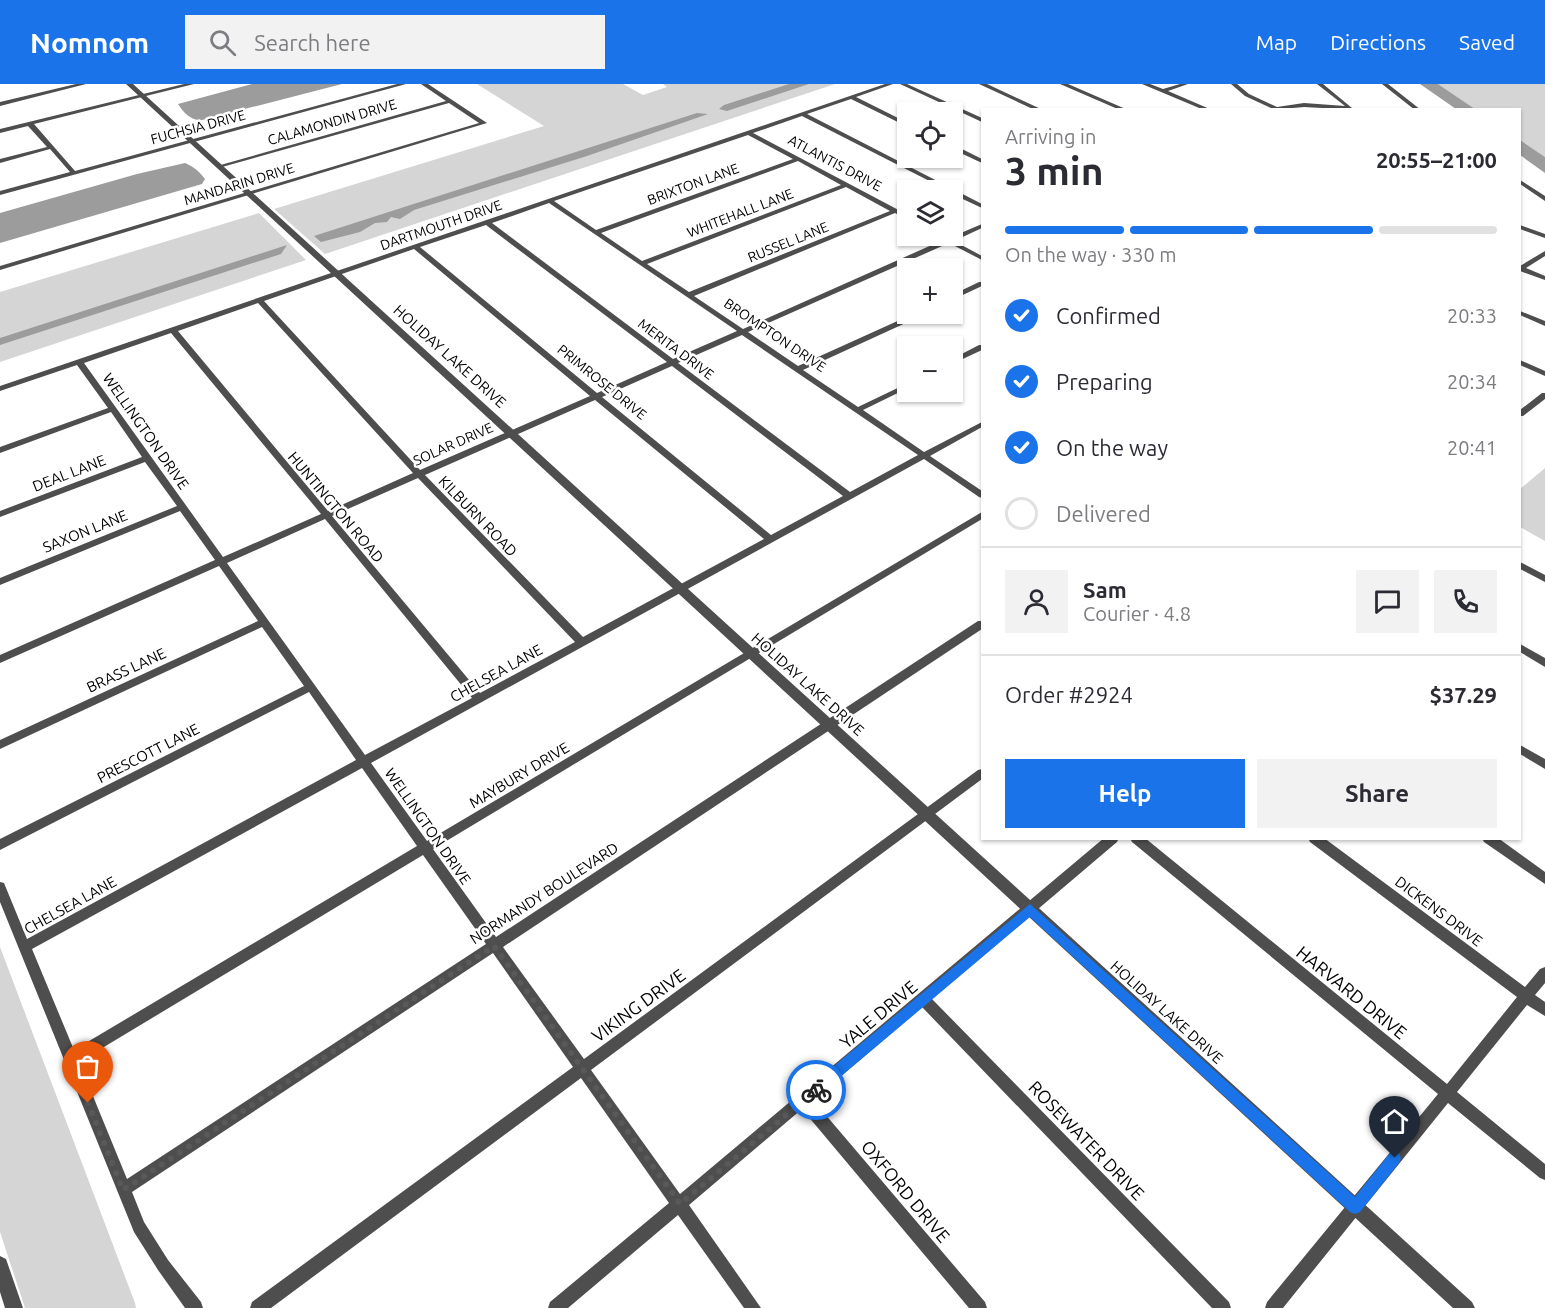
<!DOCTYPE html>
<html lang="en">
<head>
<meta charset="utf-8">
<style>
  :root { --surface:#fff; --page:#f2f2f3; --text:#2b2b33; --muted:#7c7c81; --line:#e1e1e2; --accent:#1a73e8 }
  body { margin:0; font-family:Ubuntu,sans-serif; background:var(--page); color:var(--text); height:100vh; display:flex; flex-direction:column; font-size:22px; white-space:nowrap }
  * { box-sizing:border-box; margin:0 }
  p { font-size:20px; color:var(--muted) }
  .icon { flex:none; width:33px; height:33px; fill:none; stroke:currentColor; stroke-width:2; stroke-linecap:round; stroke-linejoin:round }
  .map { position:relative; flex:1; overflow:hidden }
  .details { position:absolute; left:981px; top:24px; width:540px; height:732px; display:flex; flex-direction:column; background:var(--surface); border-radius:0px; box-shadow:0 2px 4px #0004 }
  .details>* { flex:none }
  .controls { position:absolute; left:897px; top:18px; display:grid; gap:12px }
  .controls a { display:grid; place-items:center; width:66px; height:66px; border-radius:0px; background:var(--surface); box-shadow:0 2px 4px #0004; font-size:30px }
  .pin { position:absolute; display:grid; place-items:center; width:51px; height:51px; color:#fff; margin:-62px -26px; border-radius:50% 50% 50% 0; rotate:-45deg; box-shadow:0 0 6px #0007 }
  .pin .icon { rotate:45deg }
  .courier { position:absolute; display:grid; place-items:center; width:60px; height:60px; margin:-30px; border:4px solid #1a73e8; border-radius:50%; background:#fff; color:#222; box-shadow:0 2px 8px #0007 }
  .summary em { font-style:normal; font-weight:600 }
  .summary div { display:flex; flex-direction:column-reverse }
  .summary { display:flex; align-items:center; justify-content:space-between; height:102px; padding:0 24px }
  h1 { font-size:39px; font-weight:600; line-height:45px }
  .bar { display:grid; grid-template-columns:repeat(4,1fr); gap:9px 6px; align-content:center; height:72px; padding:0 24px }
  .bar i { height:8px; border-radius:4px; background:var(--line) }
  .bar .active { background:var(--accent) }
  .bar p { grid-column:span 4 }
  .line { display:flex; align-items:center; gap:15px; padding:0 24px; border-top:2px solid var(--line) }
  .line div { flex:1 }
  .round { display:grid; place-items:center; flex:none; width:63px; height:63px; border-radius:0px; background:var(--page) }
  ol { padding:0 24px; list-style:none }
  li { display:flex; align-items:center; gap:18px; height:66px }
  li p { margin-inline-start:auto }
  li .icon { padding:6px; border-radius:50%; background:var(--accent); color:#fff; stroke-width:4 }
  li:last-child { color:var(--muted) }
  li i { width:33px; height:33px; border:3px solid var(--line); border-radius:50% }
  .primary-button { display:flex; gap:12px; margin-top:auto; padding:12px 24px }
  .primary-button a { flex:1; height:69px; border-radius:0px; background:var(--accent); color:#fff; font-size:24px; font-weight:600; line-height:69px; text-align:center }
  .primary-button a+a { background:var(--page); color:var(--text) }
  header { display:flex; align-items:center; gap:36px; box-sizing:border-box; height:84px; padding:0 30px; background:var(--accent); color:#fff }
  header strong { font-size:28px }
  nav { display:flex; gap:33px; margin-inline-start:auto; font-size:21px }
  .search { width:420px; height:54px; background:var(--page); display:flex; align-items:center; gap:15px; box-sizing:border-box; padding:0 21px; border-radius:0px; color:var(--muted); font-size:22px }
  .map>svg:first-child { display:block }
</style>
</head>
<body>
<header>
<strong>Nomnom</strong>
<div class="search"><svg class="icon" aria-label="search" viewBox="0 0 24 24"><circle cx="10" cy="10" r="6"/><path d="M15 15l6 6"/></svg>Search here</div>
<nav><a>Map</a><a>Directions</a><a>Saved</a></nav>
</header>
<div class="map">
<svg width="1545" height="1224" viewBox="0 0 1545 1224">
  <rect width="100%" height="100%" fill="#fff"/>
  <path fill="#d5d5d5" d="M 477,0 L 623,0 L 643,11 L 667,3 L 663,0 L 835,0 L 325,170 L 274,125 L 544,42 Z
    M 1438,0 L 1545,0 L 1545,73 L 1520,56 L 1520,26 L 1475,25 Z
    M 259,129 L 306,176 L 0,278 L 0,208 Z
    M 1545,384 L 1545,457 L 1520,443 L 1520,405 Z
    M 0,863 L 135,1219 L 136,1224 L 25,1224 L 0,1148 Z"/>
  <path fill="#9c9c9c" d="M 252,0 L 342,0 L 202,36 C 191,37 183,28 178,20 Z
    M 789,0 L 809,0 L 727,27 L 719,25 L 724,21 Z
    M 1420,0 L 1438,0 L 1475,25 L 1456,25 Z
    M 697,29 L 708,30 L 587,72 L 414,126 L 400,135 L 391,133 L 387,138 L 375,139 L 360,148 L 321,158 L 314,152 Z
    M 1520,56 L 1545,73 L 1545,89 L 1520,71 Z
    M 185,79 C 194,83 199,87 205,95 L 202,100 L 0,159 L 0,129 L 137,90 Z
    M 287,161 L 281,170 L 0,261 L 0,254 Z"/>
  <g fill="none" stroke-linecap="round" stroke-linejoin="round">
    <path fill="#4e4e4e" fill-rule="evenodd" d="M 76,0 L 86,0 L 0,22 L 0,18 Z
      M 184,0 L 194,0 L 34,40 L 75,87 L 397,0 L 406,0 L 0,111 L 0,107 L 70,88 L 50,65 L 0,79 L 0,75 L 47,63 L 28,42 L 0,49 L 0,45 Z
      M 421,0 L 428,0 L 487,39 L 0,186 L 0,182 L 479,39 L 449,19 L 222,83 L 217,82 L 446,17 Z
      M 885,0 L 893,0 L 856,13 L 908,39 L 908,43 L 851,15 L 807,30 L 982,120 L 982,124 L 952,110 L 952,106 L 947,106 L 802,32 L 753,49 L 908,131 L 908,136 L 895,129 L 694,212 L 743,245 L 943,156 L 937,152 L 944,152 L 949,154 L 982,140 L 982,144 L 954,157 L 982,172 L 982,176 L 949,159 L 748,248 L 798,282 L 913,230 L 921,230 L 921,232 L 803,286 L 858,323 L 908,299 L 908,304 L 863,326 L 924,368 L 982,338 L 982,343 L 930,372 L 982,407 L 982,414 L 979,413 L 924,375 L 371,679 L 427,757 L 982,428 L 982,435 L 433,765 L 496,853 L 978,537 L 982,537 L 982,545 L 503,863 L 584,975 L 978,686 L 982,685 L 982,695 L 591,986 L 680,1110 L 1104,754 L 1119,754 L 1117,758 L 932,915 L 1229,1218 L 1231,1224 L 1212,1224 L 922,923 L 813,1016 L 985,1218 L 987,1224 L 969,1224 L 802,1025 L 689,1121 L 761,1224 L 744,1224 L 678,1131 L 568,1224 L 548,1224 L 550,1218 L 669,1119 L 581,994 L 271,1224 L 250,1224 L 252,1218 L 573,983 L 493,869 L 132,1108 L 144,1138 L 168,1176 L 201,1218 L 203,1224 L 185,1224 L 158,1186 L 134,1148 L 0,818 L 0,798 L 4,799 L 27,855 L 356,676 L 309,608 L 0,766 L 0,755 L 304,602 L 262,543 L 0,665 L 0,656 L 258,537 L 219,482 L 0,579 L 0,571 L 215,476 L 180,427 L 0,501 L 0,494 L 177,422 L 145,378 L 0,433 L 0,427 L 142,373 L 111,328 L 0,369 L 0,363 L 108,324 L 77,281 L 0,307 L 0,302 ZM 748,51 L 793,75 L 596,146 L 554,117 ZM 798,77 L 841,101 L 642,177 L 601,149 ZM 846,103 L 890,127 L 689,208 L 647,180 ZM 549,119 L 737,247 L 673,275 L 492,139 ZM 486,141 L 667,278 L 597,309 L 420,163 ZM 414,165 L 590,312 L 420,386 L 264,217 ZM 258,219 L 413,389 L 328,427 L 178,247 ZM 171,249 L 321,430 L 223,473 L 84,279 ZM 742,251 L 918,371 L 850,408 L 678,279 ZM 672,282 L 843,412 L 771,451 L 602,313 ZM 595,316 L 764,455 L 583,553 L 425,391 ZM 418,394 L 575,558 L 480,609 L 332,432 ZM 325,435 L 472,614 L 365,671 L 227,479 ZM 362,684 L 417,762 L 74,966 L 32,865 ZM 423,771 L 486,860 L 127,1095 L 79,978 Z
      M 900,0 L 907,0 L 982,34 L 982,38 Z
      M 979,0 L 987,0 L 1043,26 L 1035,26 Z
      M 1060,0 L 1068,0 L 1128,26 L 1120,26 Z
      M 1142,0 L 1150,0 L 1163,5 L 1180,0 L 1188,0 L 1168,7 L 1212,26 L 1204,26 Z
      M 1231,0 L 1237,0 L 1249,10 L 1277,23 L 1304,19 L 1345,22 L 1317,0 L 1323,0 L 1352,24 L 1360,26 L 1304,23 L 1270,26 L 1271,24 L 1245,12 Z
      M 1382,0 L 1388,0 L 1421,26 L 1415,26 Z
      M 952,60 L 982,75 L 982,79 L 952,65 Z
      M 1520,96 L 1545,112 L 1545,117 L 1520,100 Z
      M 1520,141 L 1545,150 L 1545,154 L 1520,145 Z
      M 1545,167 L 1545,172 L 1526,184 L 1545,192 L 1545,196 L 1520,187 L 1520,182 Z
      M 979,198 L 982,198 L 982,202 L 952,216 L 952,211 Z
      M 1520,227 L 1545,237 L 1545,242 L 1520,231 Z
      M 979,261 L 982,261 L 982,266 L 952,280 L 952,275 Z
      M 1520,276 L 1545,287 L 1545,292 L 1520,281 Z
      M 1542,309 L 1545,309 L 1545,315 L 1523,332 L 1520,332 L 1520,326 Z
      M 1520,478 L 1545,491 L 1545,498 L 1520,485 Z
      M 1520,560 L 1545,574 L 1545,583 L 1520,568 Z
      M 1520,661 L 1545,675 L 1545,685 L 1520,670 Z
      M 1130,754 L 1145,754 L 1447,1000 L 1517,913 L 1310,758 L 1308,754 L 1324,754 L 1525,903 L 1540,885 L 1545,883 L 1545,899 L 1535,911 L 1545,918 L 1545,932 L 1527,921 L 1457,1008 L 1545,1080 L 1545,1096 L 1540,1094 L 1448,1019 L 1283,1224 L 1265,1224 L 1267,1218 L 1438,1010 L 1132,758 Z
      M 1482,754 L 1498,754 L 1545,788 L 1545,800 L 1484,758 Z"/>
    <path fill="#4e4e4e" fill-rule="evenodd" d="M 126,0 L 133,0 L 1472,1218 L 1475,1224 L 1453,1224 Z
      M 0,1172 L 6,1175 L 23,1224 L 5,1224 L 0,1208 Z"/>
  </g>
  <path fill="#1a73e8" d="M 1030,820 L 1355,1113 L 1390,1069 L 1395,1067 L 1399,1069 L 1401,1074 L 1399,1079 L 1360,1128 L 1355,1130 L 1350,1128 L 1030,833 L 820,1010 L 816,1012 L 811,1010 L 810,1006 L 811,1001 Z"/>
  <g fill="none" stroke-linecap="round" stroke-linejoin="round">
    <path stroke="#595959" stroke-width="6" stroke-dasharray="0 10.8" d="M 88,1019 L 123,1106 L 494,862 L 680,1120 L 816,1006"/>
  </g>
  <g text-anchor="middle" dominant-baseline="central" stroke-width="5" stroke-linejoin="round" paint-order="stroke">
    <g font-size="14" fill="#000" stroke="#fff">
      <text transform="translate(332 38) rotate(-16)">CALAMONDIN DRIVE</text>
      <text transform="translate(198 43) rotate(-15)">FUCHSIA DRIVE</text>
      <text transform="translate(835 79) rotate(28)">ATLANTIS DRIVE</text>
      <text transform="translate(239 100) rotate(-17)">MANDARIN DRIVE</text>
      <text transform="translate(693 100) rotate(-20)">BRIXTON LANE</text>
      <text transform="translate(740 129) rotate(-21)">WHITEHALL LANE</text>
      <text transform="translate(441 141) rotate(-19)">DARTMOUTH DRIVE</text>
      <text transform="translate(788 158) rotate(-22)">RUSSEL LANE</text>
      <text transform="translate(775 251) rotate(34)">BROMPTON DRIVE</text>
      <text transform="translate(676 265) rotate(37)">MERITA DRIVE</text>
      <text transform="translate(602 298) rotate(39)">PRIMROSE DRIVE</text>
      <text transform="translate(453 360) rotate(-24)">SOLAR DRIVE</text>
    </g>
    <g font-size="15" fill="#000" stroke="#fff">
      <text transform="translate(450 272) rotate(42)">HOLIDAY LAKE DRIVE</text>
      <text transform="translate(146 347) rotate(55)">WELLINGTON DRIVE</text>
      <text transform="translate(69 389) rotate(-21)">DEAL LANE</text>
      <text transform="translate(336 423) rotate(50)">HUNTINGTON ROAD</text>
      <text transform="translate(478 432) rotate(46)">KILBURN ROAD</text>
      <text transform="translate(85 447) rotate(-22)">SAXON LANE</text>
      <text transform="translate(126 586) rotate(-25)">BRASS LANE</text>
      <text transform="translate(496 589) rotate(-29)">CHELSEA LANE</text>
      <text transform="translate(808 600) rotate(42)">HOLIDAY LAKE DRIVE</text>
      <text transform="translate(148 669) rotate(-27)">PRESCOTT LANE</text>
      <text transform="translate(519 691) rotate(-31)">MAYBURY DRIVE</text>
      <text transform="translate(428 742) rotate(55)">WELLINGTON DRIVE</text>
      <text transform="translate(544 809) rotate(-33)">NORMANDY BOULEVARD</text>
      <text transform="translate(70 821) rotate(-29)">CHELSEA LANE</text>
      <text transform="translate(1439 827) rotate(37)">DICKENS DRIVE</text>
      <text transform="translate(1167 928) rotate(42)">HOLIDAY LAKE DRIVE</text>
    </g>
    <g font-size="18" fill="#000" stroke="#fff">
      <text transform="translate(1352 908) rotate(39)">HARVARD DRIVE</text>
      <text transform="translate(638 921) rotate(-36)">VIKING DRIVE</text>
      <text transform="translate(878 930) rotate(-40)">YALE DRIVE</text>
      <text transform="translate(1087 1056) rotate(46)">ROSEWATER DRIVE</text>
      <text transform="translate(906 1107) rotate(50)">OXFORD DRIVE</text>
    </g>
  </g>
</svg>
<div class="controls">
<a><svg class="icon" aria-label="locate" viewBox="0 0 24 24"><circle cx="12" cy="12" r="6"/><path d="M12 2v4M12 18v4M2 12h4M18 12h4"/></svg></a>
<a><svg class="icon" aria-label="layers" viewBox="0 0 24 24"><path d="M12 4l9 5-9 5-9-5zM3 14l9 5 9-5"/></svg></a>
<a>+</a>
<a>−</a>
</div>
<div class="pin" style="left:88px;top:1019px;background:#ea580c"><svg class="icon" aria-label="bag" viewBox="0 0 24 24"><path d="M5 8h14l-1 12H6zM9 8a3 3 0 0 1 6 0"/></svg></div>
<div class="pin" style="left:1395px;top:1074px;background:#1f2937"><svg class="icon" aria-label="home" viewBox="0 0 24 24"><path d="M3 11l9-7 9 7M6 9v11h12V9"/></svg></div>
<div class="courier" style="left:816px;top:1006px"><svg class="icon" aria-label="bike" viewBox="0 0 24 24"><circle cx="6" cy="16" r="4"/><circle cx="18" cy="16" r="4"/><path d="M6 16l4-8h5l3 8M10 8l3 8H6M13 5h3"/></svg></div>
<section class="details">
<div class="summary"><div><h1>3 min</h1><p>Arriving in</p></div><em>20:55–21:00</em></div>
<div class="bar"><i class="active"></i><i class="active"></i><i class="active"></i><i></i><p>On the way · 330 m</p></div>
<ol>
<li><svg class="icon" aria-label="check" viewBox="0 0 24 24"><path d="M5 12l5 5 9-10"/></svg>Confirmed<p>20:33</p></li>
<li><svg class="icon" aria-label="check" viewBox="0 0 24 24"><path d="M5 12l5 5 9-10"/></svg>Preparing<p>20:34</p></li>
<li><svg class="icon" aria-label="check" viewBox="0 0 24 24"><path d="M5 12l5 5 9-10"/></svg>On the way<p>20:41</p></li>
<li><i></i>Delivered</li>
</ol>
<div class="line" style="height:108px"><a class="round"><svg class="icon" aria-label="person" viewBox="0 0 24 24"><circle cx="12" cy="8" r="4"/><path d="M4 21q1-7 8-7t8 7"/></svg></a><div><b>Sam</b><p>Courier · 4.8</p></div><a class="round"><svg class="icon" aria-label="chat" viewBox="0 0 24 24"><path d="M4 5h16v11H9l-5 4z"/></svg></a><a class="round"><svg class="icon" aria-label="phone" viewBox="0 0 24 24"><path d="M5 4h4l2 5-3 2q2 4 5 5l2-3 5 2v4C11 20 4 13 5 4z"/></svg></a></div>
<div class="line" style="height:78px"><div>Order #2924</div><b>$37.29</b></div>
<div class="primary-button"><a>Help</a><a>Share</a></div>
</section>
</div>
</body>
</html>
